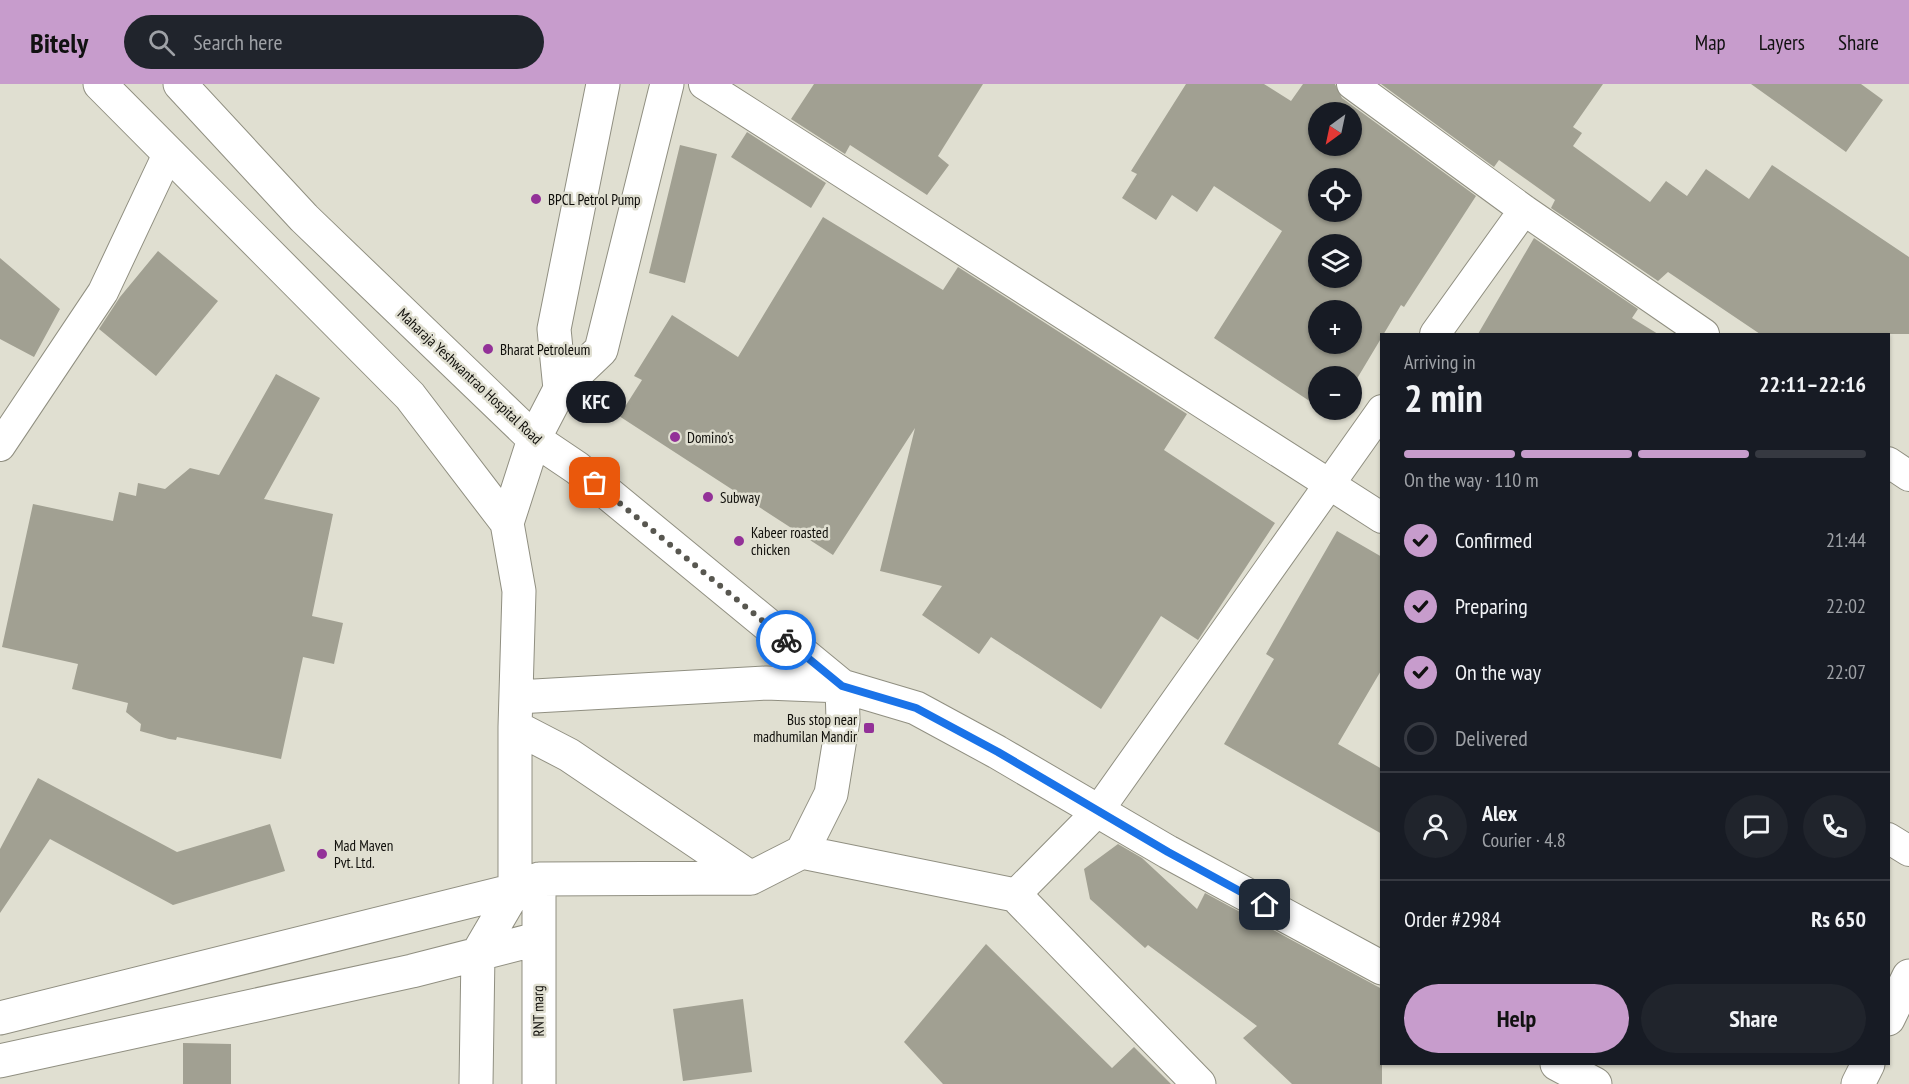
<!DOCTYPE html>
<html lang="en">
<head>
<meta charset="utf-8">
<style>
  :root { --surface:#171b24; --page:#20242c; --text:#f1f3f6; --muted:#9ea1a6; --line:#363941; --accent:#c79ccc }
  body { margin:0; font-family:"PT Sans Narrow",sans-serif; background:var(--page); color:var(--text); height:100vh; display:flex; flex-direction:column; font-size:22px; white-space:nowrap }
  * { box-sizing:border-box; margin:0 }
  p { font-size:20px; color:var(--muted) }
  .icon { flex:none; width:33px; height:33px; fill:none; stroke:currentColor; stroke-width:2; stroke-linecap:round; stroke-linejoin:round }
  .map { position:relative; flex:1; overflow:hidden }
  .sheet { position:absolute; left:1380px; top:249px; width:510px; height:732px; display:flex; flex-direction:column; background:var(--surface); border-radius:0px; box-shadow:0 2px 4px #0004 }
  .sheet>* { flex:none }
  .needle { width:39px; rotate:213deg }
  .tools { position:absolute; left:1308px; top:18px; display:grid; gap:12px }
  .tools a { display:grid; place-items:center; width:54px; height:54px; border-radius:50%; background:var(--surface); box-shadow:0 2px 4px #0004; font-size:30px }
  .pin { position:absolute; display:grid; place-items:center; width:51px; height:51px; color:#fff; margin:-26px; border-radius:12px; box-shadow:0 3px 9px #0006 }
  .courier { position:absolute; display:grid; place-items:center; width:60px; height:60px; margin:-30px; border:4px solid #1a73e8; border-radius:50%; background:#fff; color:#222; box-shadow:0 2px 8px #0007 }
  .bubble { position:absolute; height:42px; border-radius:21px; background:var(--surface); box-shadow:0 2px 4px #0004; font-size:20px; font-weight:700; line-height:42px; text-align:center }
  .summary em { font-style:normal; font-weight:700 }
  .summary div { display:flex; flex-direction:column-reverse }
  .summary { display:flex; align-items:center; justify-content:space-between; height:102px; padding:0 24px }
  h1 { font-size:39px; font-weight:700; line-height:45px }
  .bar { display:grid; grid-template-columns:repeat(4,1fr); gap:9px 6px; align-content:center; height:72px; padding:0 24px }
  .bar i { height:8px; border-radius:4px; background:var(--line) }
  .bar .selected { background:var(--accent) }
  .bar p { grid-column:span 4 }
  .line { display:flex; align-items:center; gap:15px; padding:0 24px; border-top:2px solid var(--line) }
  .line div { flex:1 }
  .round { display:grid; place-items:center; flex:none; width:63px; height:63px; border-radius:32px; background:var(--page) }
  ol { padding:0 24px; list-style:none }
  li { display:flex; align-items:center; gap:18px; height:66px }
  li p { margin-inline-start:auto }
  li .icon { padding:6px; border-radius:50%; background:var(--accent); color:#111; stroke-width:4 }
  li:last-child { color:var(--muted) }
  li i { width:33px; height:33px; border:3px solid var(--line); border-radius:50% }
  .action { display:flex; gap:12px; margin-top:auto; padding:12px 24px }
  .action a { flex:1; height:69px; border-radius:36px; background:var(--accent); color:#111; font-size:24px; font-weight:700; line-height:69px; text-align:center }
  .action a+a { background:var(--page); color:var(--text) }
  header { display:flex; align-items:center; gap:36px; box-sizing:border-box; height:84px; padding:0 30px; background:var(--accent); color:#111 }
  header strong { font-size:28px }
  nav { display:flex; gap:33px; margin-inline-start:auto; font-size:21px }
  .search { width:420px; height:54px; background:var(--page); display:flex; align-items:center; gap:15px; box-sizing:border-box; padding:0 21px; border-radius:33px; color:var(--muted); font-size:22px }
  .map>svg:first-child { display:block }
</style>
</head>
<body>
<header>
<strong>Bitely</strong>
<div class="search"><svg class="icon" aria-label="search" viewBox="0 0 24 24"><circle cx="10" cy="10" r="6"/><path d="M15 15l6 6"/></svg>Search here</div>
<nav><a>Map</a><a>Layers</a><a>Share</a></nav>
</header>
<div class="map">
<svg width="1909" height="1000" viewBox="0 0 1909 1000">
  <rect width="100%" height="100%" fill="#e0dfd1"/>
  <path fill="#a1a092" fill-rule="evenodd" d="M 814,0 L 983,0 L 938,72 L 949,81 L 927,111 L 850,61 L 845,70 L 791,35 Z
    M 1186,0 L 1264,0 L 1291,17 L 1303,0 L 1335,0 L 1342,14 L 1476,112 L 1404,223 L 1401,221 L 1352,303 L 1352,292 L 1318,292 L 1318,319 L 1311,318 L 1214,254 L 1282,147 L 1214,102 L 1197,128 L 1172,111 L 1156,136 L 1122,114 L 1137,90 L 1131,87 ZM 1318,28 L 1352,28 L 1352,62 L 1318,62 ZM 1318,94 L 1352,94 L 1352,128 L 1318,128 ZM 1318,160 L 1352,160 L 1352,194 L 1318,194 ZM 1318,226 L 1352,226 L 1352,260 L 1318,260 Z
    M 1381,0 L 1603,0 L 1573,43 L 1582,49 L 1573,62 L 1650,118 L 1666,97 L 1687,112 L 1706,85 L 1749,115 L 1772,81 L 1909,173 L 1909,250 L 1760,250 L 1668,188 L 1658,197 L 1551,124 L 1555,116 L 1499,76 L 1494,83 Z
    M 1751,0 L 1861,0 L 1883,16 L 1846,68 Z
    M 747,48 L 826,99 L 811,124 L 731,73 Z
    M 680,61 L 717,70 L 685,199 L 649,189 Z
    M 823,133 L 943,206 L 958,183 L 1187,330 L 1164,366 L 1275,439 L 1198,556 L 1161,532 L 1101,625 L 991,553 L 979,570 L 922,531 L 942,502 L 880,487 L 915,344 L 833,471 L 619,332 L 642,296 L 634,292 L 672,231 L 738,273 Z
    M 1534,154 L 1638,225 L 1632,234 L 1658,250 L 1478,250 Z
    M 158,167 L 218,217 L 156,292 L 99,245 L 120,213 Z
    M 0,174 L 60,225 L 34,273 L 0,255 Z
    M 276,290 L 320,314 L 264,415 L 333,430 L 312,532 L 343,539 L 334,580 L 303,573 L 281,675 L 177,653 L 176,656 L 169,655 L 140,647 L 141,640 L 126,628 L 128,619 L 72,605 L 78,580 L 2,563 L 33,420 L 113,437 L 119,408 L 136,412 L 138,399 L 165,405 L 190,384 L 219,391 Z
    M 1337,447 L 1382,473 L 1382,585 L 1338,660 L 1382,685 L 1382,750 L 1224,660 L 1274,575 L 1266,570 Z
    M 38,694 L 177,768 L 270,740 L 285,787 L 173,821 L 50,755 L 0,829 L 0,765 Z
    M 1118,760 L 1142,774 L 1197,825 L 1205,809 L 1382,905 L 1382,1000 L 1292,1000 L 1243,954 L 1257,942 L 1148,861 L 1145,864 L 1090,815 L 1084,785 Z
    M 986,860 L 1112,984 L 1134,963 L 1171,1000 L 943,1000 L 904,958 Z
    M 743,915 L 752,988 L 683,997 L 673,925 Z
    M 183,959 L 231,960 L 231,1000 L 183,1000 Z"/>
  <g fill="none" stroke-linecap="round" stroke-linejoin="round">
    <g stroke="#908f81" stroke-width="32">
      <path id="minor" d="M 704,0 L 1382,434
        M 1352,0 L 1524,126 L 1704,250
        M 1435,250 L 1524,126
        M 0,362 L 103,208 L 168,70
        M 1888,378 L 1909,392
        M 1888,754 L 1909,767
        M 1015,811 L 1098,727 L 1382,326"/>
    </g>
    <g stroke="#908f81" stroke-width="35">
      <path id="tertiary" d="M 1888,935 L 1909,892
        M 1858,1000 L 1868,980"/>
    </g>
    <g stroke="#908f81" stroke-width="35">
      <path id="secondary" d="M 100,0 L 410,312 L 507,439 L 519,507 L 515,643 L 569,671 L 751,794 L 802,768 L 831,710 L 843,636 L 842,602 L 766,599 L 517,613
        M 180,0 L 304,134 L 534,355 L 577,384 L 842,602 L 916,624 L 997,668 L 1168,768 L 1382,884
        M 560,305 L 554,245 L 603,0
        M 507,439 L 534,355 L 560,305 L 601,266 L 667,0
        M 802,768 L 1015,811 L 1199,1000
        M 539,795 L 539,1000
        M 0,934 L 515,806 L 539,795 L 751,794
        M 0,977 L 412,887 L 537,855
        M 1557,980 L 1595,1000
        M 476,1000 L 478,869 L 515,806 L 515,643"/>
    </g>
    <use href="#minor" stroke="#fff" stroke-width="30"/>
    <use href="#tertiary" stroke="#fff" stroke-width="33"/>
    <use href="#secondary" stroke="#fff" stroke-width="33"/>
  </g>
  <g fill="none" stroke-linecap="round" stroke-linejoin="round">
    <path stroke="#585750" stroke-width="6" stroke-dasharray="0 10.8" d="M 595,399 L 786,556"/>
    <path stroke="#1a73e8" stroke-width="8" d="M 786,556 L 842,602 L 916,624 L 998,668 L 1168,768 L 1265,821"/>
  </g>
  <g fill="#933198" stroke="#e0dfd1" stroke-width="2">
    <circle cx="536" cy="115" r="6"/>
    <circle cx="488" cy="265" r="6"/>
    <circle cx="675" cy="353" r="6"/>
    <circle cx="708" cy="413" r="6"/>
    <circle cx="739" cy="457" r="6"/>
    <rect x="863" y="638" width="12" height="12" rx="3"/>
    <circle cx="322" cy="770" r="6"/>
  </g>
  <g text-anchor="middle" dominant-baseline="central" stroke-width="5" stroke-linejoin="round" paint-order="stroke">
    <g font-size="15" fill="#0f0e0a" stroke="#e0dfd1" text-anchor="start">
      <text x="548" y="115">BPCL Petrol Pump</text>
      <text x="500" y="265">Bharat Petroleum</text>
      <text x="687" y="353">Domino's</text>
      <text x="720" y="413">Subway</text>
      <text x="751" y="448">Kabeer roasted<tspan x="751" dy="17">chicken</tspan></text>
      <text x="857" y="635" text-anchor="end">Bus stop near<tspan x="857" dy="17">madhumilan Mandir</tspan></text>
      <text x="334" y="761">Mad Maven<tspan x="334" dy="17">Pvt. Ltd.</tspan></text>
    </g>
    <g font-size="15" fill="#0f0e0a" stroke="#e0dfd1">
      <text transform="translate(470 292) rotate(43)">Maharaja Yeshwantrao Hospital Road</text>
      <text transform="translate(538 927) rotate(-91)">RNT marg</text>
    </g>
  </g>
</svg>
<div class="tools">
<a><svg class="needle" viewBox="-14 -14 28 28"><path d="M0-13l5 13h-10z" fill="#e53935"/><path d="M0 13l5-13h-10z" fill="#9ea1a6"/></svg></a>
<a><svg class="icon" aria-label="locate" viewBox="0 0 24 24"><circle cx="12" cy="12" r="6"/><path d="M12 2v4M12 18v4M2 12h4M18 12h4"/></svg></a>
<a><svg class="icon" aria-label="layers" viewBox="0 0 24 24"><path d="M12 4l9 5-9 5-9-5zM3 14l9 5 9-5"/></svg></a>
<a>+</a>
<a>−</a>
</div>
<div class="pin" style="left:595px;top:399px;background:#ea580c"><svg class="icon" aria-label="bag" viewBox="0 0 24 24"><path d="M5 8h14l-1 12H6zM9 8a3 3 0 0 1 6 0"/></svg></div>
<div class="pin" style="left:1265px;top:821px;background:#1f2937"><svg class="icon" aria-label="home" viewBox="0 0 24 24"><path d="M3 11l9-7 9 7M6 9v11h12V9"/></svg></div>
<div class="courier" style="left:786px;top:556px"><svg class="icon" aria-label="bike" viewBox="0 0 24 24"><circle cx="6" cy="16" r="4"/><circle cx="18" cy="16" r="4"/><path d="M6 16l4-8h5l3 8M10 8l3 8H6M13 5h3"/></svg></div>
<div class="bubble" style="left:566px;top:297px;width:60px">KFC</div>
<section class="sheet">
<div class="summary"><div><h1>2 min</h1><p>Arriving in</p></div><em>22:11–22:16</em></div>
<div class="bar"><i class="selected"></i><i class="selected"></i><i class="selected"></i><i></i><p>On the way · 110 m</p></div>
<ol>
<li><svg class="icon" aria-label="check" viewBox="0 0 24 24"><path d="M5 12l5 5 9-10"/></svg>Confirmed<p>21:44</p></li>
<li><svg class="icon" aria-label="check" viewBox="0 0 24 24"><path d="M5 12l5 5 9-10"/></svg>Preparing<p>22:02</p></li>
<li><svg class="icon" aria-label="check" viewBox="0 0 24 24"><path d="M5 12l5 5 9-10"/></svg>On the way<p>22:07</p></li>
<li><i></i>Delivered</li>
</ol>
<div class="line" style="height:108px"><a class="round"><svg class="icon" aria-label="person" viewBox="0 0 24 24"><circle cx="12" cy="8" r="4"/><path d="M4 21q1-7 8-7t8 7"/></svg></a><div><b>Alex</b><p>Courier · 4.8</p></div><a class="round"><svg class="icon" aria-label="chat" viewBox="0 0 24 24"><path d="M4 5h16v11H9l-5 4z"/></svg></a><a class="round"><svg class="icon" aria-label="phone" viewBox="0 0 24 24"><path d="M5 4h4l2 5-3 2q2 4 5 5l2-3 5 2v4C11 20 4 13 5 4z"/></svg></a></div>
<div class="line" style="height:78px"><div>Order #2984</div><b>Rs 650</b></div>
<div class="action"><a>Help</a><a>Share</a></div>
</section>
</div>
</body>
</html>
